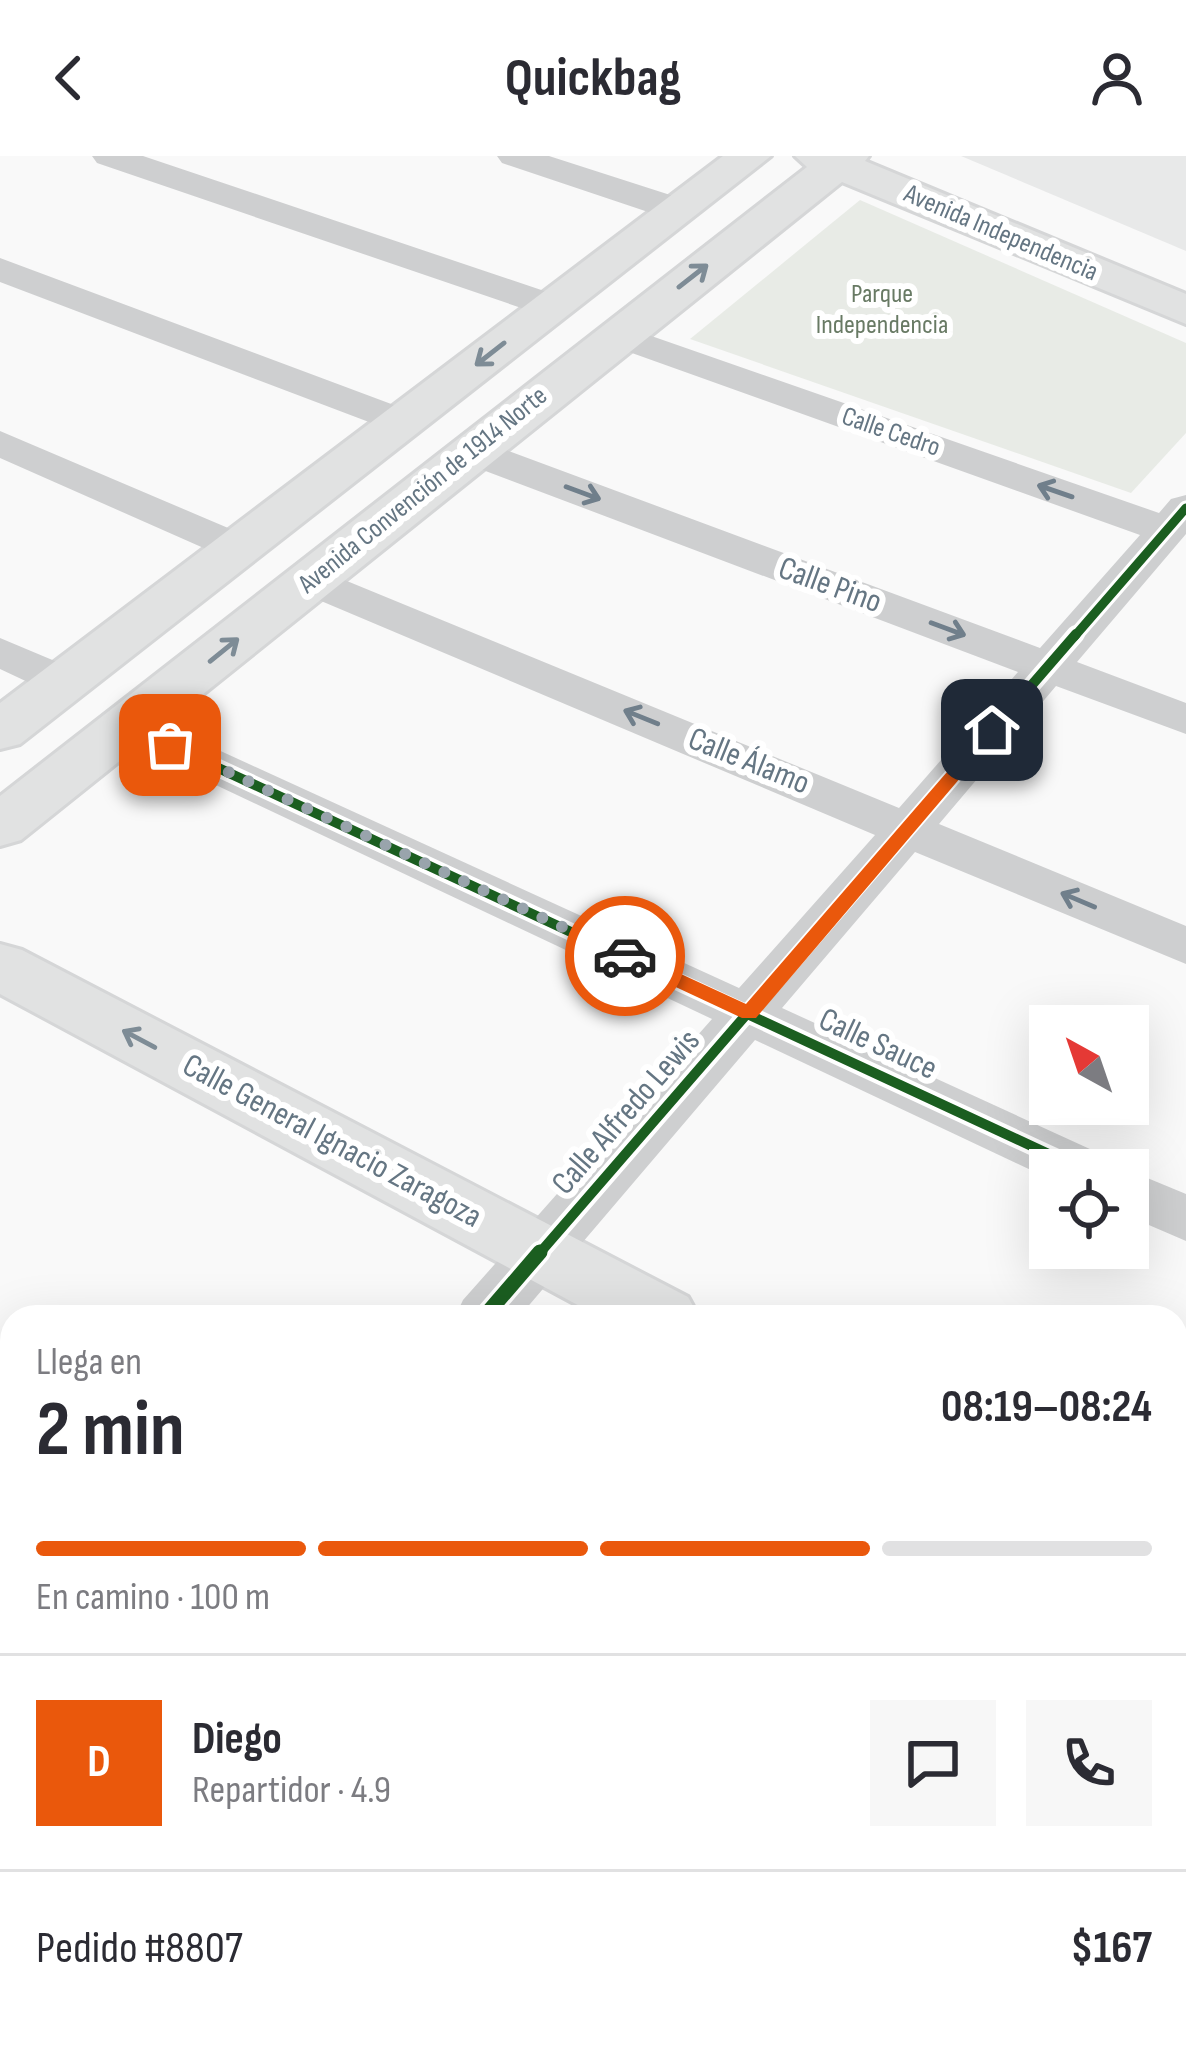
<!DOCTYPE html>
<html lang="es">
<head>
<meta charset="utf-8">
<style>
  :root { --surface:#fff; --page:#f7f7f7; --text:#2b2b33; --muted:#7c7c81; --line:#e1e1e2; --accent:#ea580c }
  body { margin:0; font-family:"Sofia Sans Condensed",sans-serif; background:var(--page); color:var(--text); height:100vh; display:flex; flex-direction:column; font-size:45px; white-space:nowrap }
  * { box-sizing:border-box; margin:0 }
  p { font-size:39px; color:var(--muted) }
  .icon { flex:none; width:66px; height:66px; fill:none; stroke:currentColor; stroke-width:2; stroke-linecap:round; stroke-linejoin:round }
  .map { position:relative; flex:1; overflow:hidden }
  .side { position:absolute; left:0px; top:1149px; width:1188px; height:744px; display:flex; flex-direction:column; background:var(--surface); border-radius:36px 36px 0 0; box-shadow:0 12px 48px #0002 }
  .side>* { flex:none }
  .needle { width:78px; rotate:320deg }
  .controls { position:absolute; left:1029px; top:849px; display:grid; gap:24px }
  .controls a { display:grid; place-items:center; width:120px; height:120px; border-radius:0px; background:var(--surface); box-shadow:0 12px 48px #0002; font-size:60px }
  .pin { position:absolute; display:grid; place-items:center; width:102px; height:102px; color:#fff; margin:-51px; border-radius:24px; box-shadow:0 6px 18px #0006 }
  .courier { position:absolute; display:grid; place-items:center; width:120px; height:120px; margin:-60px; border:9px solid #ea580c; border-radius:50%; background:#fff; color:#222; box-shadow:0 3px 15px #0007 }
  .summary em { font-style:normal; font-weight:700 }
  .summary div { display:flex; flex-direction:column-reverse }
  .summary { display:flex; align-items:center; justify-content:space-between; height:204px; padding:0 36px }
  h1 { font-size:78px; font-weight:700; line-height:90px }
  .bar { display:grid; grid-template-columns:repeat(4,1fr); gap:18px 12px; align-content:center; height:144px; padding:0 36px }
  .bar i { height:15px; border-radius:9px; background:var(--line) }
  .bar .active { background:var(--accent) }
  .bar p { grid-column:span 4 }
  .line { display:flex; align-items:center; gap:30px; padding:0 36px; border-top:3px solid var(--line) }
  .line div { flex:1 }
  .round { display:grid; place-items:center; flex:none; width:126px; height:126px; border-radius:0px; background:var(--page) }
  header { display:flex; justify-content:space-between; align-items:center; height:156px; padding:0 36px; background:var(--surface); font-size:54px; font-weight:700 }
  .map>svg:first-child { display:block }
</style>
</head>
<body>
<header><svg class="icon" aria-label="back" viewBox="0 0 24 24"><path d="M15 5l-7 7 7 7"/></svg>Quickbag<svg class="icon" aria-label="person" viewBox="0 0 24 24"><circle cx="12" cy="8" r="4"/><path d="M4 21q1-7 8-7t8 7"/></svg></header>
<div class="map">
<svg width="1186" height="1893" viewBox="0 0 1186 1893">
  <rect width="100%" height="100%" fill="#f9f9f9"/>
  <path fill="#e8e9e9" d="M 961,0 L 1186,0 L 1186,95 Z"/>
  <path fill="#e8ebe6" d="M 860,44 L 1186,187 L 1186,277 L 1131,337 L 690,183 Z"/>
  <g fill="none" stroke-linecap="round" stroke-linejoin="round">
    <g stroke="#d5d6d7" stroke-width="6">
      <path id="major" d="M 723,0 L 771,0 L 20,588 L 0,593 L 0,547 Z
        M 795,0 L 869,0 L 865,5 L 1186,138 L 1186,168 L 842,26 L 21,684 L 0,690 L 0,640 L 807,11 Z
        M 0,788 L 22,794 L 688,1141 L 699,1161 L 600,1161 L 0,838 Z
        M 1176,1395 L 1186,1398 L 1186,1470 L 1176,1466 Z"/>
    </g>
    <path fill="#cecfd0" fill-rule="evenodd" d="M 92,0 L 143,0 L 565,142 L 571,150 L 565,158 L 539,158 L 97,7 Z
      M 497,0 L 549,0 L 692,46 L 697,54 L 692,62 L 666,62 L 502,7 Z
      M 0,102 L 418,258 L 424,266 L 418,274 L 390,274 L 0,126 Z
      M 617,168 L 1159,357 L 1171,343 L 1186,339 L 1186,378 L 1077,506 L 1186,547 L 1186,578 L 1056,530 L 939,668 L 1186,770 L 1186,808 L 915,696 L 782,852 L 1103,999 L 1111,1014 L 1050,1014 L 1050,1023 L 755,884 L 519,1161 L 455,1161 L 463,1144 L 712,863 L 112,580 L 105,570 L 112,560 L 128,555 L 144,560 L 739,832 L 875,679 L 295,434 L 288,425 L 295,416 L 310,412 L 325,416 L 899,652 L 1018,516 L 459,305 L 453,296 L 459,287 L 487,287 L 1040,492 L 1140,379 L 604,187 L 598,179 L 604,171 Z
      M 0,275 L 254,383 L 260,392 L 254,401 L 239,405 L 224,401 L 0,302 Z
      M 0,482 L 81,516 L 88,526 L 81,536 L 65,540 L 49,536 L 0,513 Z
      M 1127,1014 L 1128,1014 L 1186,1038 L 1186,1085 L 1128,1060 Z
      M 0,1199 L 12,1204 L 12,1256 L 0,1252 Z
      M 12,1676 L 12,1752 L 0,1757 L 0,1680 Z
      M 169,1881 L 255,1881 L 260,1893 L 174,1893 Z
      M 1018,1881 L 1106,1881 L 1111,1893 L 1023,1893 Z"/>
    <use href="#major" fill="#e1e2e2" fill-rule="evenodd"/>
    <g stroke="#fff" stroke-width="15">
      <path id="cycleway-far2" d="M 1074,481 L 1186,352"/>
    </g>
    <g stroke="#fff" stroke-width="18">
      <path id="cycleway-far1" d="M 128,570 L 1083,1014
        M 538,1099 L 1076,478"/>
    </g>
    <g stroke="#fff" stroke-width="22">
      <path id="cycleway" d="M 484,1161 L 540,1096"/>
    </g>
    <use href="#cycleway-far2" stroke="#1b5e20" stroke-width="9"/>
    <use href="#cycleway-far1" stroke="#1b5e20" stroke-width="10"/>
    <use href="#cycleway" stroke="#1b5e20" stroke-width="15"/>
  </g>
  <defs><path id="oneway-shaft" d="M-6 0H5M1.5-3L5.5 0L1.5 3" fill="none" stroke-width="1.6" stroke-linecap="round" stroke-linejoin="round" transform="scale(3)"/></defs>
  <g stroke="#7e8c96">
    <use href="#oneway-shaft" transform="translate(693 120) rotate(-38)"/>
    <use href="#oneway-shaft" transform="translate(490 198) rotate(142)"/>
    <use href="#oneway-shaft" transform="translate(224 494) rotate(-39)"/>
    <use href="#oneway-shaft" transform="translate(139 883) rotate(-152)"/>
  </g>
  <g stroke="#707f8b">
    <use href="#oneway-shaft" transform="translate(1055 335) rotate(-161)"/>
    <use href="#oneway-shaft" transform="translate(583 337) rotate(20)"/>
    <use href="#oneway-shaft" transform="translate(948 473) rotate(20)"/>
    <use href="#oneway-shaft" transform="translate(641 561) rotate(-158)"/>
    <use href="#oneway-shaft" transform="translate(1078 744) rotate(-157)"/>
  </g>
  <path fill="#ea580c" d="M 986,571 L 1001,574 L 756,862 L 742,862 L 618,804 L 618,795 L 631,795 L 746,848 Z"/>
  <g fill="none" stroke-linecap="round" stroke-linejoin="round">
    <path stroke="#99a4ac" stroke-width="12" stroke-dasharray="0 21.6" d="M 170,589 L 625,800"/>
  </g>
  <g text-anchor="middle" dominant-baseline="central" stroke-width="12" stroke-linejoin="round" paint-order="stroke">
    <g font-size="27" fill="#657683" stroke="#fff">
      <text transform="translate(1001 77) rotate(23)">Avenida Independencia</text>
      <text transform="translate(891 276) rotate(19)">Calle Cedro</text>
      <text transform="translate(423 334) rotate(-39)">Avenida Convención de 1914 Norte</text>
    </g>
    <g font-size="27" fill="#687a64" stroke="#fff">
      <text x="882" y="138">Parque<tspan x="882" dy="31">Independencia</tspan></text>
    </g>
    <g font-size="33" fill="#657683" stroke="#fff">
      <text transform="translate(830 429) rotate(20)">Calle Pino</text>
      <text transform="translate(749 605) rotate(22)">Calle Álamo</text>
      <text transform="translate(878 888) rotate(25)">Calle Sauce</text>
      <text transform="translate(626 956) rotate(-49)">Calle Alfredo Lewis</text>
      <text transform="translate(332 985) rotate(28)">Calle General Ignacio Zaragoza</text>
    </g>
  </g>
</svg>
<div class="controls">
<a><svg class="needle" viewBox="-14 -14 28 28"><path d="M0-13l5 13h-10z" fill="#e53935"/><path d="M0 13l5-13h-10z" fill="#7c7c81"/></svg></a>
<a><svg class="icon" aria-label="locate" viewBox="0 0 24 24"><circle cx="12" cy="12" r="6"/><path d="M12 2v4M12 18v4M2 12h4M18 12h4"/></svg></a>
</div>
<div class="pin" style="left:170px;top:589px;background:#ea580c"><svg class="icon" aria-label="bag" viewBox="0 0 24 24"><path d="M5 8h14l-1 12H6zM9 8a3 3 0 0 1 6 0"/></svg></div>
<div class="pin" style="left:992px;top:574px;background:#1f2937"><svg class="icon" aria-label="home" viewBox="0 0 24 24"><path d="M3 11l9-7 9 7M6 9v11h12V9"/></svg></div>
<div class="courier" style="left:625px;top:800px"><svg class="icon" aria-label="car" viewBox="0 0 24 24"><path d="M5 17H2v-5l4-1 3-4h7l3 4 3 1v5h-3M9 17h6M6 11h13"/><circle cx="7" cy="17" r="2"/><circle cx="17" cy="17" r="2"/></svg></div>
<section class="side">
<div class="summary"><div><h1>2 min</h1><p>Llega en</p></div><em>08:19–08:24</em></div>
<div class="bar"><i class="active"></i><i class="active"></i><i class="active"></i><i></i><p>En camino · 100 m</p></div>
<div class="line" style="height:216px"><b class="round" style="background:var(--accent);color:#fff">D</b><div><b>Diego</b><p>Repartidor · 4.9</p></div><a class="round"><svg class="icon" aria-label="chat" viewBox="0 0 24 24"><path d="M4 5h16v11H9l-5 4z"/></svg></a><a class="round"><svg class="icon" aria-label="phone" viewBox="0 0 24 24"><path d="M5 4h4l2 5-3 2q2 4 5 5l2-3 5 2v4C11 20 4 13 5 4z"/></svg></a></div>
<div class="line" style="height:156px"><div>Pedido #8807</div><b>$167</b></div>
</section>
</div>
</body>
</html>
